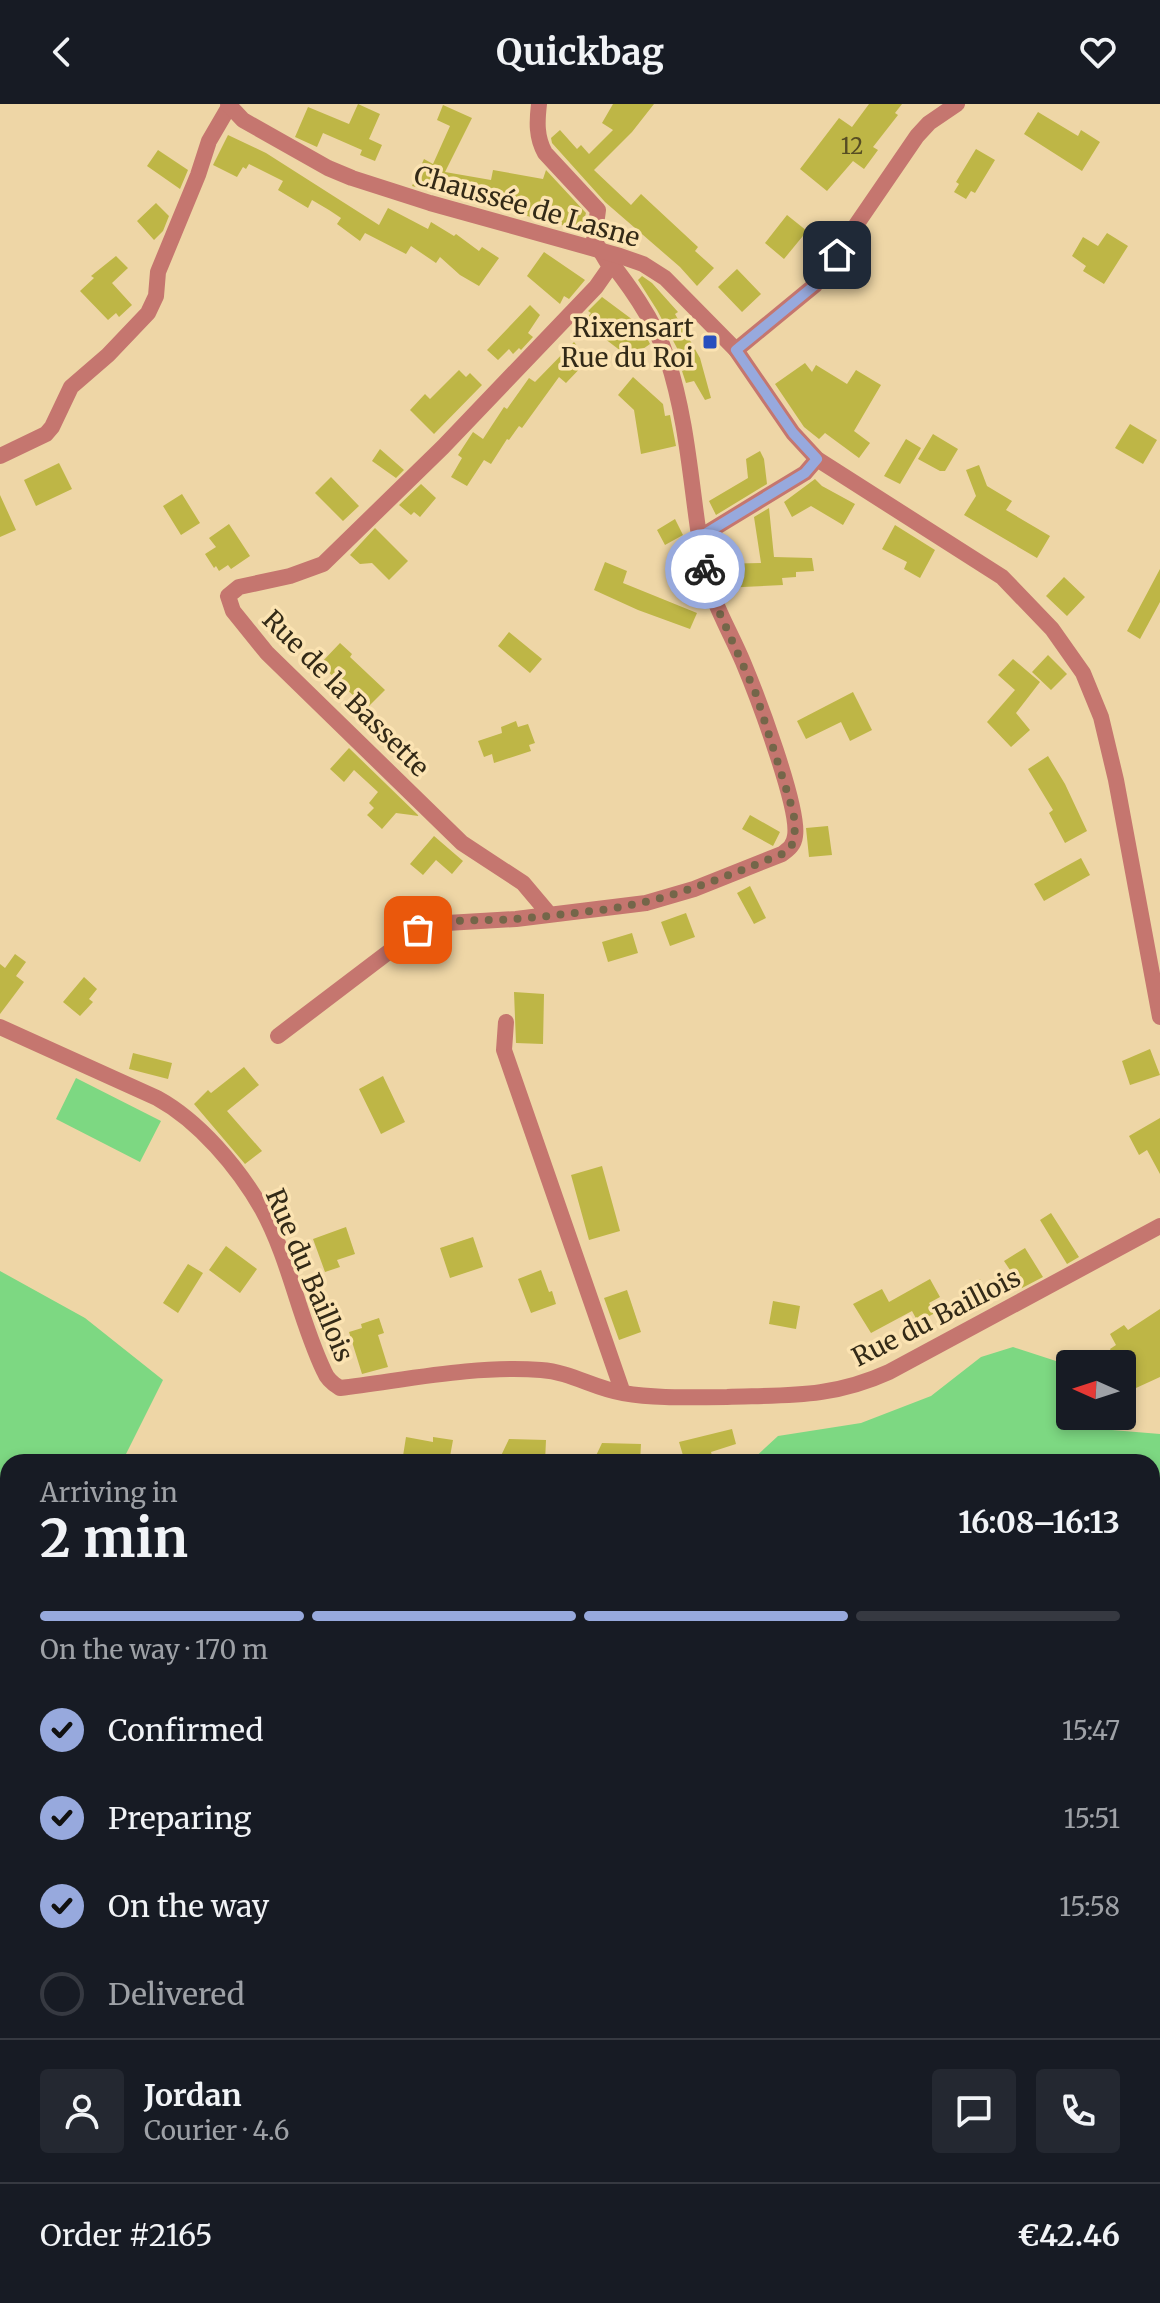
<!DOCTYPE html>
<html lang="en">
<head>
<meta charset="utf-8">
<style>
  :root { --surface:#171b24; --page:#242831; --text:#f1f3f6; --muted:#9ea1a6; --line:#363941; --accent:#97a9dd }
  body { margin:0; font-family:Merriweather,serif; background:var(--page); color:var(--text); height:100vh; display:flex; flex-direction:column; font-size:30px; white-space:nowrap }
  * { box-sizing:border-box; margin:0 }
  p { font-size:26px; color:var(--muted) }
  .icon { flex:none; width:44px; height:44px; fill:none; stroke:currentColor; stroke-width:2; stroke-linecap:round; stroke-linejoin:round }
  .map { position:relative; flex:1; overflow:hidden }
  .panel { position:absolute; left:0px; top:1350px; width:1160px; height:850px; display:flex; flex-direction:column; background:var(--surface); border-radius:24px 24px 0 0; box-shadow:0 4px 12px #0003 }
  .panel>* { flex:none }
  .needle { width:52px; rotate:273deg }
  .fabs { position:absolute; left:1056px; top:1246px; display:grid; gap:16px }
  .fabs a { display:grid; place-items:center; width:80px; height:80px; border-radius:8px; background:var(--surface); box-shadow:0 4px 12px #0003; font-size:40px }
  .pin { position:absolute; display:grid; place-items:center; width:68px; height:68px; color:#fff; margin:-34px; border-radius:16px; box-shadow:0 4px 12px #0006 }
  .courier { position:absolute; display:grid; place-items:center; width:80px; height:80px; margin:-40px; border:6px solid #97a9dd; border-radius:50%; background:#fff; color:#222; box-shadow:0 2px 10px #0007 }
  .headline em { font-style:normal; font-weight:700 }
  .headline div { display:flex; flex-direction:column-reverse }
  .headline { display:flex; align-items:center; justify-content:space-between; height:136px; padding:0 40px }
  h1 { font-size:52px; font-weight:700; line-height:60px }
  .bar { display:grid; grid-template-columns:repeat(4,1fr); gap:12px 8px; align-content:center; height:96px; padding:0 40px }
  .bar i { height:10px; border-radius:6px; background:var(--line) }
  .bar .active { background:var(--accent) }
  .bar p { grid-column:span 4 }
  .line { display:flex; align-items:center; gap:20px; padding:0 40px; border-top:2px solid var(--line) }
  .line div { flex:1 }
  .round { display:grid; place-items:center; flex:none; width:84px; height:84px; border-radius:8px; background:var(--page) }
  ol { padding:0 40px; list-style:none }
  li { display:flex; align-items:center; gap:24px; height:88px }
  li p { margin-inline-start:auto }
  li .icon { padding:8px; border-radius:50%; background:var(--accent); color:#111; stroke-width:4 }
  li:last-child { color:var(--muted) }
  li i { width:44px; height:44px; border:4px solid var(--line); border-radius:50% }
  header { display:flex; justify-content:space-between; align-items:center; height:104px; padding:0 40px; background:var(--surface); font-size:36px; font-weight:700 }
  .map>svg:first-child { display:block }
</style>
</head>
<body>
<header><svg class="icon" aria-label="back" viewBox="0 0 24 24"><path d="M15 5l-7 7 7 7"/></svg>Quickbag<svg class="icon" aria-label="heart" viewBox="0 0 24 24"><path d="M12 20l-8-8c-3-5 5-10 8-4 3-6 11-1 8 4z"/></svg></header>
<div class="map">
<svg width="1160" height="2199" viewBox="0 0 1160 2199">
  <rect width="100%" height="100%" fill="#eed6a6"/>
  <path fill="#7dd882" d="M 76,974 L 161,1017 L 140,1058 L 56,1015 Z
    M 0,1167 L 85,1214 L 163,1276 L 122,1358 L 8,1358 L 8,1485 L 0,1482 Z
    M 1013,1243 L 1056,1257 L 1070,1274 L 1070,1312 L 1101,1312 L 1112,1326 L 1160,1330 L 1160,1654 L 1157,1638 L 1152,1637 L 1152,1358 L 750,1358 L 778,1332 L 861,1319 L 931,1292 L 981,1253 Z
    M 1160,1808 L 1160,2045 L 1152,2050 L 1152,1810 Z"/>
  <path fill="#5c88f2" d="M 1152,1637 L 1156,1638 L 1160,1654 L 1160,1732 L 1158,1738 L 1160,1741 L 1160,1808 L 1152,1810 Z"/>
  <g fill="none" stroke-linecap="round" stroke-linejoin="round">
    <path stroke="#5c88f2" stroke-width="5" d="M 0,1431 L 8,1432
      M 1152,1905 L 1160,1911"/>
  </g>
  <path fill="#beb646" d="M 358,0 L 380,10 L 369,35 L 382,41 L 375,57 L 360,51 L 362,46 L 323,29 L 317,43 L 295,33 L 308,3 L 349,20 Z
    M 613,0 L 654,0 L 632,28 L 594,66 L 631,101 L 641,90 L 698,143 L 695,147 L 714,164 L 697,182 L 680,163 L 605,98 L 552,39 L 551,34 L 560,26 L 577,45 L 581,41 L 589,50 L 613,26 L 602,19 Z
    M 869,0 L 902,0 L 895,9 L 898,11 L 873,43 L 878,46 L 864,65 L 853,57 L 827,87 L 800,65 L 839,14 L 852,23 Z
    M 443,1 L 472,14 L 445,68 L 491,76 L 493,66 L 543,75 L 546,66 L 586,109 L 581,126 L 412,82 L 424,55 L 433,60 L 450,22 L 437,16 Z
    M 1038,8 L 1078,32 L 1081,26 L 1100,38 L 1082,67 L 1024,30 Z
    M 228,31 L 266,49 L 379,121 L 388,104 L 428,125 L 431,118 L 454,132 L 456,130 L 479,147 L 482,143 L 499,154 L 479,182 L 460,171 L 440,153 L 436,159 L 411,142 L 406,150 L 365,129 L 360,137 L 337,120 L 341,114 L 329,106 L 312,96 L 308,104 L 278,86 L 283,77 L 249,60 L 246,65 L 243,63 L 237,73 L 213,61 Z
    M 976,45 L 995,56 L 975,89 L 971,87 L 966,95 L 954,88 L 959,80 L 956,78 Z
    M 158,46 L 188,66 L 180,85 L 147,62 Z
    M 156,99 L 169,112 L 163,127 L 154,136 L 137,117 Z
    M 787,111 L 807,127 L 784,155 L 765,139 Z
    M 1107,129 L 1128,142 L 1104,180 L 1083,167 L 1086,162 L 1072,152 L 1083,133 L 1098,142 Z
    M 544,148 L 585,176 L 569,195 L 564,192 L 560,200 L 527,172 Z
    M 116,152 L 128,164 L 112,179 L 132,201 L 119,213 L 116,209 L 108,216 L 80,187 L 94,174 L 91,172 Z
    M 737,165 L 761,190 L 742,208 L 718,183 Z
    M 642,172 L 652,179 L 678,208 L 675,210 L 700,254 L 711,294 L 705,296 L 694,277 L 686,279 L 682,267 L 688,265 L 657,206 L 638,176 Z
    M 602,193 L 641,222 L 650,240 L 630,254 L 583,218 L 591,209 L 588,207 Z
    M 530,201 L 540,211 L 528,229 L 533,233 L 521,246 L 519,244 L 513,250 L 509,245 L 498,256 L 487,246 Z
    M 574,238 L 588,256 L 566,279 L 559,273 L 522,324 L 519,322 L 509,336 L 507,335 L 491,360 L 484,356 L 467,382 L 451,373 L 462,354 L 458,351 L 473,328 L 483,335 L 504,303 L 507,305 L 529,274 L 535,278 Z
    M 805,259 L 812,268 L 816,261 L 847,280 L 856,266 L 881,281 L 854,327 L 870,339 L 859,354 L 825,329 L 819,335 L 804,323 L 775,280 Z
    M 459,266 L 466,273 L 470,269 L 482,281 L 434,330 L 410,306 L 425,290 L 430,295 Z
    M 633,273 L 663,300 L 665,312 L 670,311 L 676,342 L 641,350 L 634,306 L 618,291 Z
    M 1130,320 L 1157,336 L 1143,360 L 1115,344 Z
    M 933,330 L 958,345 L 945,367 L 940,367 L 918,355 Z
    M 906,335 L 921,344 L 900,380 L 884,372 Z
    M 380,345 L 404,366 L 396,374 L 372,357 Z
    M 760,347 L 764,355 L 767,380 L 716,411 L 709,397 L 748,374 L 746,355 Z
    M 59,359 L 72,385 L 36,402 L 24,376 Z
    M 979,361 L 987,382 L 1012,397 L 1006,406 L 1050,432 L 1037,454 L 964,411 L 976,392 L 966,366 Z
    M 331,373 L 359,402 L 343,417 L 315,389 Z
    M 815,375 L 822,382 L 855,400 L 843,421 L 811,402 L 792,413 L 784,398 Z
    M 421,380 L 436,394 L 420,413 L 414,408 L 411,411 L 399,401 Z
    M 182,390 L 200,419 L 181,431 L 163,402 Z
    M 0,391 L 16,426 L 0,433 Z
    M 769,404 L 774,453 L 812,454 L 814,467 L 796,468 L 796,473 L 782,474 L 783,481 L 722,484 L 715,460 L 761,459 L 754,413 Z
    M 675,415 L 683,431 L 665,441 L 657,426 Z
    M 229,420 L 250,452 L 231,465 L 228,461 L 219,467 L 216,462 L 214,464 L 205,450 L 216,443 L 209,434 Z
    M 895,421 L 935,446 L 920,474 L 904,465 L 907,458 L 882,445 Z
    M 375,424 L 408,457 L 389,476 L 372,459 L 360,460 L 350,451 Z
    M 605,458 L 627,467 L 623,479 L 697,509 L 690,525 L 638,506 L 594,486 Z
    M 1160,465 L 1160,498 L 1140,535 L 1127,527 Z
    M 1064,473 L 1085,493 L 1067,512 L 1046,492 Z
    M 509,528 L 542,555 L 530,569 L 498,542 Z
    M 340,539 L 352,550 L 350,553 L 385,586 L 369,602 L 360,594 L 358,596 L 320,560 Z
    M 1048,551 L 1067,570 L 1051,586 L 1032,568 Z
    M 1013,555 L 1040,578 L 1016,609 L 1030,626 L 1011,643 L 987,618 L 1015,586 L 998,571 Z
    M 853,588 L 872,626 L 850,637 L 841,618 L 806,635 L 797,617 Z
    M 516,617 L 518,623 L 528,620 L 535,639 L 529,641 L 531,647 L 494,659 L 492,650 L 484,653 L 478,637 L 502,629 L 501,623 Z
    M 349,644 L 419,712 L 396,709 L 382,725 L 367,711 L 374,704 L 369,699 L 378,688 L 354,666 L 344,678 L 330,665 Z
    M 1048,652 L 1065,680 L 1087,727 L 1065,739 L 1049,709 L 1053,706 L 1028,665 Z
    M 750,711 L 780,728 L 773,742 L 742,725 Z
    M 828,722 L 832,751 L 809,753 L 806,724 Z
    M 434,732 L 463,757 L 452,770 L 436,756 L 423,771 L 410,760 Z
    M 1081,754 L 1090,771 L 1044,797 L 1034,780 Z
    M 750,782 L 766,814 L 754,820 L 737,789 Z
    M 686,809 L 695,833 L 670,842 L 661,818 Z
    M 632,829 L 638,849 L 608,858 L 602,838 Z
    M 15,850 L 26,858 L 16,872 L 24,878 L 0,910 L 0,860 L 5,864 Z
    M 84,873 L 97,885 L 89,895 L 93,898 L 80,912 L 63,898 Z
    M 514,888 L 544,890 L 543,940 L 516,939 Z
    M 1150,945 L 1160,971 L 1130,981 L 1122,957 Z
    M 133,949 L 172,959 L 168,975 L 129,965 Z
    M 244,963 L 259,981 L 227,1007 L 262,1047 L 245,1060 L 194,1000 L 208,986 L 211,989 Z
    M 383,972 L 405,1018 L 381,1030 L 359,985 Z
    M 1160,1014 L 1160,1070 L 1147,1046 L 1139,1051 L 1129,1032 Z
    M 602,1062 L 620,1127 L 589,1136 L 571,1071 Z
    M 1051,1109 L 1079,1153 L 1067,1160 L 1040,1116 Z
    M 346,1123 L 355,1150 L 337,1156 L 340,1163 L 325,1168 L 313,1135 Z
    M 473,1133 L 483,1163 L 450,1174 L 440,1144 Z
    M 226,1142 L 257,1165 L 240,1189 L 209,1166 Z
    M 1025,1144 L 1043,1173 L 1022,1184 L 1004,1157 Z
    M 188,1160 L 203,1169 L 178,1209 L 163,1199 Z
    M 541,1166 L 549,1188 L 552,1187 L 556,1200 L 531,1209 L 518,1175 Z
    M 930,1175 L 940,1193 L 929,1199 L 935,1209 L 918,1218 L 912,1207 L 871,1229 L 853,1200 L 882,1185 L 889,1198 Z
    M 980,1175 L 991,1197 L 971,1208 L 959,1186 Z
    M 627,1186 L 641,1228 L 619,1236 L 604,1194 Z
    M 773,1197 L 800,1202 L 796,1225 L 769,1220 Z
    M 1160,1205 L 1160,1273 L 1136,1284 L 1128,1271 L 1123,1270 L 1122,1260 L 1119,1260 L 1110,1245 L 1116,1241 L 1110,1230 L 1124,1221 L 1128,1226 Z
    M 379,1214 L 384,1229 L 378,1231 L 388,1263 L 362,1270 L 349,1228 L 362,1224 L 361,1220 Z
    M 732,1325 L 736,1340 L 711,1348 L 713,1355 L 685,1358 L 679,1338 Z
    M 406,1333 L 433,1338 L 433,1333 L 453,1336 L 449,1358 L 409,1358 L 410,1353 L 403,1352 Z
    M 509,1335 L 546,1336 L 545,1358 L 498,1358 Z
    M 602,1339 L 641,1340 L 640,1358 L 593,1358 Z"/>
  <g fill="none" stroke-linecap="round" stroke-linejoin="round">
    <path stroke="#c5766f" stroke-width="16" d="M 539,0 C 537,17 536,33 545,49 L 598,106 L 594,136 L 610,163 L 596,183 L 443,343 L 323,460 L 290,472 L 239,483 L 228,492 L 233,507 L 267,549 L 462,739 L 523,779 L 550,811
      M 736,246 L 815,181 L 917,32 L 929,19 L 957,0
      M 0,352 L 46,330 L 52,323 L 71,283 L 108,251 L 148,209 L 156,192 L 158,168 L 198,71 L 209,37 L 230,1
      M 700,433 L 805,369 L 817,355
      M 506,918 L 504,946 L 623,1289
      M 0,923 L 157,994 C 199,1017 238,1063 262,1105 C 290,1156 299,1215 324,1267 C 327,1275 333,1280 340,1284 C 406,1276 475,1261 541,1266 C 571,1268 595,1285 623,1289 C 658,1295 693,1293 727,1293 C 789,1291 832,1294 889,1268 L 1160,1122
      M 278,932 L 407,834 L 430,820 L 516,815 L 646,799 L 694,785 L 782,750 C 789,745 794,741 795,732 C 800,704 756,589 743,558 C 729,525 709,493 703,457 C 691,389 689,321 667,254 C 655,216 626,177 601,146
      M 404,2199 L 405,2192"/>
    <path stroke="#c5766f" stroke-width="16" d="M 228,0 L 243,16 L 328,64 L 352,74 L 430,99 L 620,152 L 643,160 L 665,174 L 736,246 L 793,329 L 817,355 L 1002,473 L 1052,525 L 1083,569 L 1101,613 L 1116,676 L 1160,913
      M 0,2169 L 8,2168
      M 573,2192 L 629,2199"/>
  </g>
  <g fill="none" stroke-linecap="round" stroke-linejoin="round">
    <path stroke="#746649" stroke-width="8" stroke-dasharray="0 14.4" d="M 418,826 C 448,812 483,818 515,815 C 544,813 572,809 601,806 C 665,798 722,774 782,750 L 790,745 L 795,734 L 794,713 L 790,697 L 756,590 L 712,492 L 705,465"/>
    <path stroke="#97a9dd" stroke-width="10" d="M 705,465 L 700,433 L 805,369 L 817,355 L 793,329 L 736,246 L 815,181 L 837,151"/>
  </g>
  <rect fill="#284fbe" stroke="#fbe3b2" stroke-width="3" x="702" y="230" width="16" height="16" rx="4"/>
  <g text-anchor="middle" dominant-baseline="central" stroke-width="7" stroke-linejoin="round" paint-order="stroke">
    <g font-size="22" fill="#564d23">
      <text x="852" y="42">12</text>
    </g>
    <g font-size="26" fill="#332a17" stroke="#fbe3b2">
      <text transform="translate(527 102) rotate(16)">Chaussée de Lasne</text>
      <text transform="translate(346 589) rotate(45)">Rue de la Bassette</text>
      <text transform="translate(310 1171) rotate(67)">Rue du Baillois</text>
      <text transform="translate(936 1213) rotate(-27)">Rue du Baillois</text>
    </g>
    <g font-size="26" fill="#332a17" stroke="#fbe3b2" text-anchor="end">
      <text x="694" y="223">Rixensart<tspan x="694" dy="30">Rue du Roi</tspan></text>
    </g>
  </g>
</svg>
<div class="fabs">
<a><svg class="needle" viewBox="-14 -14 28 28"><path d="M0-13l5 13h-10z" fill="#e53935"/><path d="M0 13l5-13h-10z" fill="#9ea1a6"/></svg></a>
</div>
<div class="pin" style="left:418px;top:826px;background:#ea580c"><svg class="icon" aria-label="bag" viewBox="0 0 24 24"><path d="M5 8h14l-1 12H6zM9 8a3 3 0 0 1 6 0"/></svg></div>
<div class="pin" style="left:837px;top:151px;background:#1f2937"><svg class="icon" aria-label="home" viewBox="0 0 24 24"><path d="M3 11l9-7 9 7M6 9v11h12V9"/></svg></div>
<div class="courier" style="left:705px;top:465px"><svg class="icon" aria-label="bike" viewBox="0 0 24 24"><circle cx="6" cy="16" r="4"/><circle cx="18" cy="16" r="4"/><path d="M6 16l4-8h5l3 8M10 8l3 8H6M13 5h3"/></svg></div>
<section class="panel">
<div class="headline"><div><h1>2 min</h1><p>Arriving in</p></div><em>16:08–16:13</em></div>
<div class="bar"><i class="active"></i><i class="active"></i><i class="active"></i><i></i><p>On the way · 170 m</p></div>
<ol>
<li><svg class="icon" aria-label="check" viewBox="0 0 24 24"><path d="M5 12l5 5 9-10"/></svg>Confirmed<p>15:47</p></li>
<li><svg class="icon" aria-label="check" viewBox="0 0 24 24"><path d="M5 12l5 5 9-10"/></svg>Preparing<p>15:51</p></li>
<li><svg class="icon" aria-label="check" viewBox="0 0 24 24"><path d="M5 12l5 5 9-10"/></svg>On the way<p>15:58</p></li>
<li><i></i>Delivered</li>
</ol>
<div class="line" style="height:144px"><a class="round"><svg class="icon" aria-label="person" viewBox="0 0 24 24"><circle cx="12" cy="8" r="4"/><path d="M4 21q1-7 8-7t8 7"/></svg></a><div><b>Jordan</b><p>Courier · 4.6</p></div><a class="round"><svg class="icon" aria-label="chat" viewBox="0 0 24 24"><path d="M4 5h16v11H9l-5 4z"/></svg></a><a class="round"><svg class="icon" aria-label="phone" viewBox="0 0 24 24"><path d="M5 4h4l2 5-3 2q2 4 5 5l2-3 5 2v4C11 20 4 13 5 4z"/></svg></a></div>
<div class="line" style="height:104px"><div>Order #2165</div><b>€42.46</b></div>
</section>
</div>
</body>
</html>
